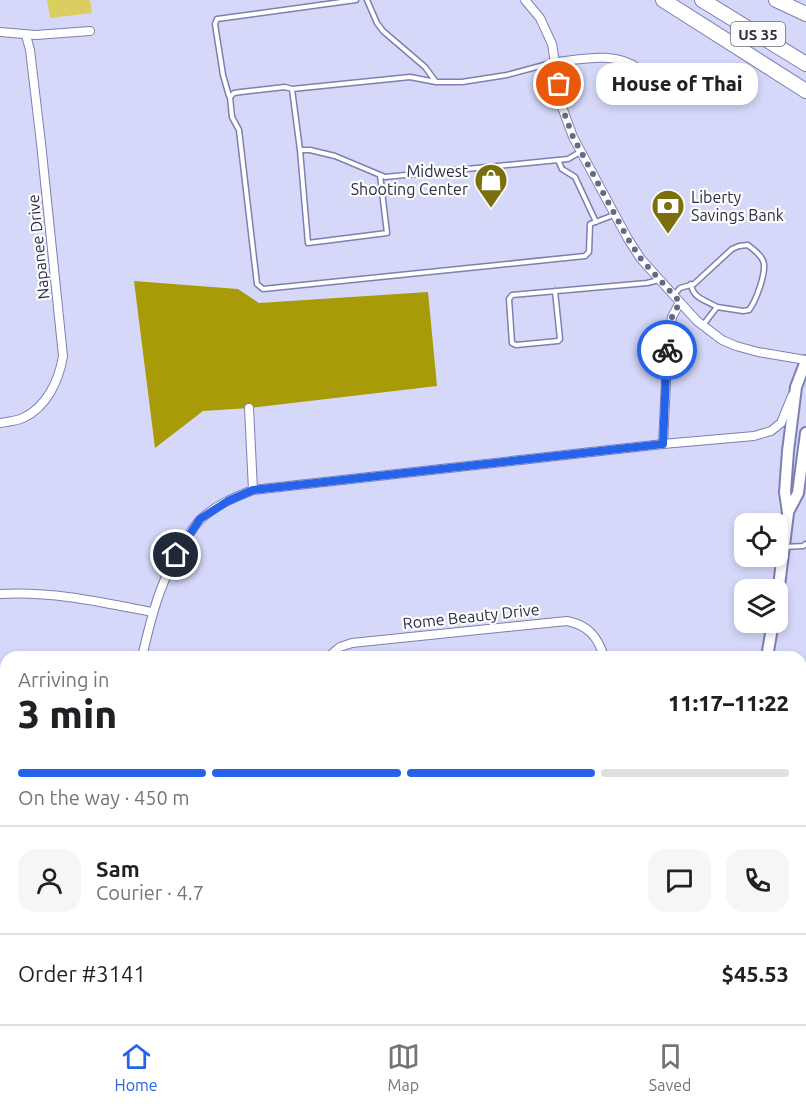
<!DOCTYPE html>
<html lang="en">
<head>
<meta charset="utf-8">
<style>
  :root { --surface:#fff; --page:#f6f6f6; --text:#202124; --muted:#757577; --line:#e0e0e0; --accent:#2563eb }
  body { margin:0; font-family:Ubuntu,sans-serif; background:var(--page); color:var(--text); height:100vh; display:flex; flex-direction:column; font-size:22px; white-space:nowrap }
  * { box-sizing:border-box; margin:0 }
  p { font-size:20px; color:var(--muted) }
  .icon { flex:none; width:33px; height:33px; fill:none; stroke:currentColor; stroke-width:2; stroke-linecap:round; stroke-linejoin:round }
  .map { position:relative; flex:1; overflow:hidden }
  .details { position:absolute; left:0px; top:651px; width:807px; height:374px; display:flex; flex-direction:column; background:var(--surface); border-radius:18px 18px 0 0; box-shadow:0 3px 9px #0003 }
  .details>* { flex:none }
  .controls { position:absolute; left:734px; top:513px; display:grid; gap:12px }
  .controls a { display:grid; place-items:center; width:54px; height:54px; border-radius:12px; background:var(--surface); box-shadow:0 3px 9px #0003; font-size:30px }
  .pin { position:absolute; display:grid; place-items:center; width:51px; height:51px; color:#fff; margin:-26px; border:3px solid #fff; border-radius:50%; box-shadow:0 2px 6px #0007 }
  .courier { position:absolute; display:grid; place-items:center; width:60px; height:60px; margin:-30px; border:4px solid #2563eb; border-radius:50%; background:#fff; color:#222; box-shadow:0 2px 8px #0007 }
  .bubble { position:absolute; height:42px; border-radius:18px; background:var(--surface); box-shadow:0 3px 9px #0003; font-size:20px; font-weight:800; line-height:42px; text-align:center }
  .head em { font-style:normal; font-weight:800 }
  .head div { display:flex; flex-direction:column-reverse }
  .head { display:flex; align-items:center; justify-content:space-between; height:102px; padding:0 18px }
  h1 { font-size:39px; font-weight:800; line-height:45px }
  .bar { display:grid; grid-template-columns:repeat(4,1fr); gap:9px 6px; align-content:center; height:72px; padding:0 18px }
  .bar i { height:8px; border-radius:4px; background:var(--line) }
  .bar .active { background:var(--accent) }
  .bar p { grid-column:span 4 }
  .line { display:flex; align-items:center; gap:15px; padding:0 18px; border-top:2px solid var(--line) }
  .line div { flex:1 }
  .round { display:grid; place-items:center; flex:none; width:63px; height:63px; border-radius:18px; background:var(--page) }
  .dock { display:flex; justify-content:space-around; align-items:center; height:84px; border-top:2px solid var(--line); background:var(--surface); font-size:16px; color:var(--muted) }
  .dock a { display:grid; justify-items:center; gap:3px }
  .dock .active { color:var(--accent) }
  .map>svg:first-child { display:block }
</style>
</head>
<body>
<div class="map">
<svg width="806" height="1024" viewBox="0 0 806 1024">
  <rect width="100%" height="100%" fill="#d6d8fa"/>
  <path fill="#dace61" d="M 47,0 L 90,0 L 92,13 L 50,18 Z"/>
  <path fill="#a99b07" d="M 134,281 L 238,289 L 259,303 L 428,292 L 437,386 L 249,408 L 203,411 L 155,448 Z"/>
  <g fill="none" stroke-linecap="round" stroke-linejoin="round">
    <path stroke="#8785e6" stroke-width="3" d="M 801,882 L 806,879
      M 561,1024 L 571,1018"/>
    <g stroke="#7e7fb2" stroke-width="7">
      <path id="service" d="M 367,0 L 377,23 L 383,31 L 425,67 L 436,82
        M 292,89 L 285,87 L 241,92 L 234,93 L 230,97 L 232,117 L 239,130 L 257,284 L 263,289 L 585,256 L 589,252 L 590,224 L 614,215
        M 229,96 L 223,75 L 215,24 L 217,19 L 356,0
        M 300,150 L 310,150 L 335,156 L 385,177 L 568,159 L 580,152
        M 558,160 L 562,169 L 575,177 L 596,222
        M 380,175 L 387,233 L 308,243 L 300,150 L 292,89 L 410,77 L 436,82 L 462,82 L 507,75 L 555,62
        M 691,284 C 693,299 706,300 717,307
        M 555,291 L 560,339 L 558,341 L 516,345 L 512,343 L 509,299 L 512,295 L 647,283 L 659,280
        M 674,295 L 680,288 L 694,284 L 732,249 L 739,246 L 748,245 C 754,250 763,256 764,264 C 765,276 756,301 749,310 L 743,311 L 717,307 L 703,325
        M 784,547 L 803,546 L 806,544"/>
    </g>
    <g stroke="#7e7fb2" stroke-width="10">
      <path id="minor" d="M 525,0 L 540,18 L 552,44 L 562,107 L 573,137 L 628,239 L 641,259 L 697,321 L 722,340 L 736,346 L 758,352 L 806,360
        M 0,32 L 36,35 L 90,31
        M 556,62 C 584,59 615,51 639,69 C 648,76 655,84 663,92
        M 249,408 L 253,490
        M 0,423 C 7,422 16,421 23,418 C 47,407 59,380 63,356 L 41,143 L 30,50 L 26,35
        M 663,444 L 668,340 L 672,317 L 680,302
        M 0,594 C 52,591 101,602 152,612
        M 142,657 C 152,613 163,571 190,533 C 193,529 197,522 201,519 C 216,505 235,497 253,490 L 663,444 L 754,436 L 771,431 L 781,423 L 792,396
        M 328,657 L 340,647 L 352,643 L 567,621 C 588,625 598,637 604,657
        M 0,784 L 6,786
        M 0,874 L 6,854
        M 801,980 L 806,980
        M 801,999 L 806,999
        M 166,1023 L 167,1018"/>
    </g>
    <g stroke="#7e7fb2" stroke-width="14">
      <path id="secondary" d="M 788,512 L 798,493 L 806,433
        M 777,602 L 788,513 L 785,492 L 788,451 L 796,387 L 806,361
        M 767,657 L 773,622
        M 774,1018 L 775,1024"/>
    </g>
    <g stroke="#7e7fb2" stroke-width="16">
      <path id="motorway" d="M 663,0 L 806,91
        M 702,0 L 806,64
        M 776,0 L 806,14"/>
    </g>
    <use href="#service" stroke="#fff" stroke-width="4"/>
    <use href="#minor" stroke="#fff" stroke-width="8"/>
    <use href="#secondary" stroke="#fff" stroke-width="10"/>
    <use href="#motorway" stroke="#fff" stroke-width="14"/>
  </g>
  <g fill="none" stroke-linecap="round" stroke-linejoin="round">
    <path stroke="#686a83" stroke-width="6" stroke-dasharray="0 10.8" d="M 559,84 L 562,107 L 573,137 L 628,239 L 641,259 L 680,302 L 672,317 L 667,350"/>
    <path stroke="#2563eb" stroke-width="8" d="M 176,555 L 200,519 L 228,501 L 253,490 L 663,444 L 667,350"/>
  </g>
  <defs>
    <g id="shop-pin" transform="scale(1.725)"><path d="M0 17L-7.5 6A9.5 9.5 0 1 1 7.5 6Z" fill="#796f0d" stroke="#fcfcfc"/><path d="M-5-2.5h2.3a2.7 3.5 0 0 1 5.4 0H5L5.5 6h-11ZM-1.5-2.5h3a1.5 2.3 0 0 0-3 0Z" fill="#fff"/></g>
    <g id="bank-pin" transform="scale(1.725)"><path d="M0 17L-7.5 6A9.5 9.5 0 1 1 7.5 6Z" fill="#796f0d" stroke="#fcfcfc"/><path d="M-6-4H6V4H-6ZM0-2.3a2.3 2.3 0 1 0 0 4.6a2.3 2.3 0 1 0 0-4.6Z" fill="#fff"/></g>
  </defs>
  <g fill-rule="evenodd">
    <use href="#shop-pin" x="491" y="180"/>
    <use href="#bank-pin" x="668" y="206"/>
  </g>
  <g text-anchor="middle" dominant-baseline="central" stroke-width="4.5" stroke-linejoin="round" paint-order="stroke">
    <rect fill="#fcfcfc" stroke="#6b6c7a" stroke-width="1.5" x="731" y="22" width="54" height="24" rx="4.5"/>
    <g font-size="15" font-weight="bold" fill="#2d2e43">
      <text x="758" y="34">US 35</text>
    </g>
    <g font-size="16" fill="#2d2e43" stroke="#fcfcfc" text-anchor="end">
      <text x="468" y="171">Midwest<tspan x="468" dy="18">Shooting Center</tspan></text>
      <text x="691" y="197" text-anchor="start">Liberty<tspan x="691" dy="18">Savings Bank</tspan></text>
    </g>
    <g font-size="16" fill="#2d2e43" stroke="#fcfcfc">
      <text transform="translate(38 247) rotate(-96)">Napanee Drive</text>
      <text transform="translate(471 616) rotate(-6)">Rome Beauty Drive</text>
    </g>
  </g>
</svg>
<div class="controls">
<a><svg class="icon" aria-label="locate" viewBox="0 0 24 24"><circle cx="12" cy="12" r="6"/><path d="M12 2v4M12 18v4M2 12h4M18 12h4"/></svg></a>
<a><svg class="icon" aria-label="layers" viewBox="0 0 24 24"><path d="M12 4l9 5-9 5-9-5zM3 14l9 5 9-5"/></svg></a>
</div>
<div class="pin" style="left:559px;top:84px;background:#ea580c"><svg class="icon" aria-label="bag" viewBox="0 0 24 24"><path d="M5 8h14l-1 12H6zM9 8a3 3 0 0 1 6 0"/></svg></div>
<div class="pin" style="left:176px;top:555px;background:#1f2937"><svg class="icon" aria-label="home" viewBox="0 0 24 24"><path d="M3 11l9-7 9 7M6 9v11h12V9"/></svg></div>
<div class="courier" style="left:667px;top:350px"><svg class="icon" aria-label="bike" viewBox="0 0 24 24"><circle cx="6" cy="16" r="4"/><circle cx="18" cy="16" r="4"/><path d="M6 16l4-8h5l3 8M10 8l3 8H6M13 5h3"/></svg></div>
<div class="bubble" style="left:596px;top:63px;width:162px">House of Thai</div>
<section class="details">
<div class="head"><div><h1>3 min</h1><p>Arriving in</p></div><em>11:17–11:22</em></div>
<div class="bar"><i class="active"></i><i class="active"></i><i class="active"></i><i></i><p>On the way · 450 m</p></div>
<div class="line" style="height:108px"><a class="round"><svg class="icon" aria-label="person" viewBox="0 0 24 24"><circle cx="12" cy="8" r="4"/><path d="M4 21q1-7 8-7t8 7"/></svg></a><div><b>Sam</b><p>Courier · 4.7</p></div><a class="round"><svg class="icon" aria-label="chat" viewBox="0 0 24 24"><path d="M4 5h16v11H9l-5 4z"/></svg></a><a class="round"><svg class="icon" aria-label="phone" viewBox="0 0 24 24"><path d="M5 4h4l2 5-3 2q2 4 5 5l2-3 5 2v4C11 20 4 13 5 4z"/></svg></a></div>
<div class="line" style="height:78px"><div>Order #3141</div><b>$45.53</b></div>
</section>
</div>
<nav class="dock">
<a class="active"><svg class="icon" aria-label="home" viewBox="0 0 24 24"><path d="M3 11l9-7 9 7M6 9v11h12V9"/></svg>Home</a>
<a><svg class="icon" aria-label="map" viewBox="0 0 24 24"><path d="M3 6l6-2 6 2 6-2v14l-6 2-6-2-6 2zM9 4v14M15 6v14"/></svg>Map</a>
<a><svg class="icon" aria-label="saved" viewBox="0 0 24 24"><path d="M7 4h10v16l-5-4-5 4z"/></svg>Saved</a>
</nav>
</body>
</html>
